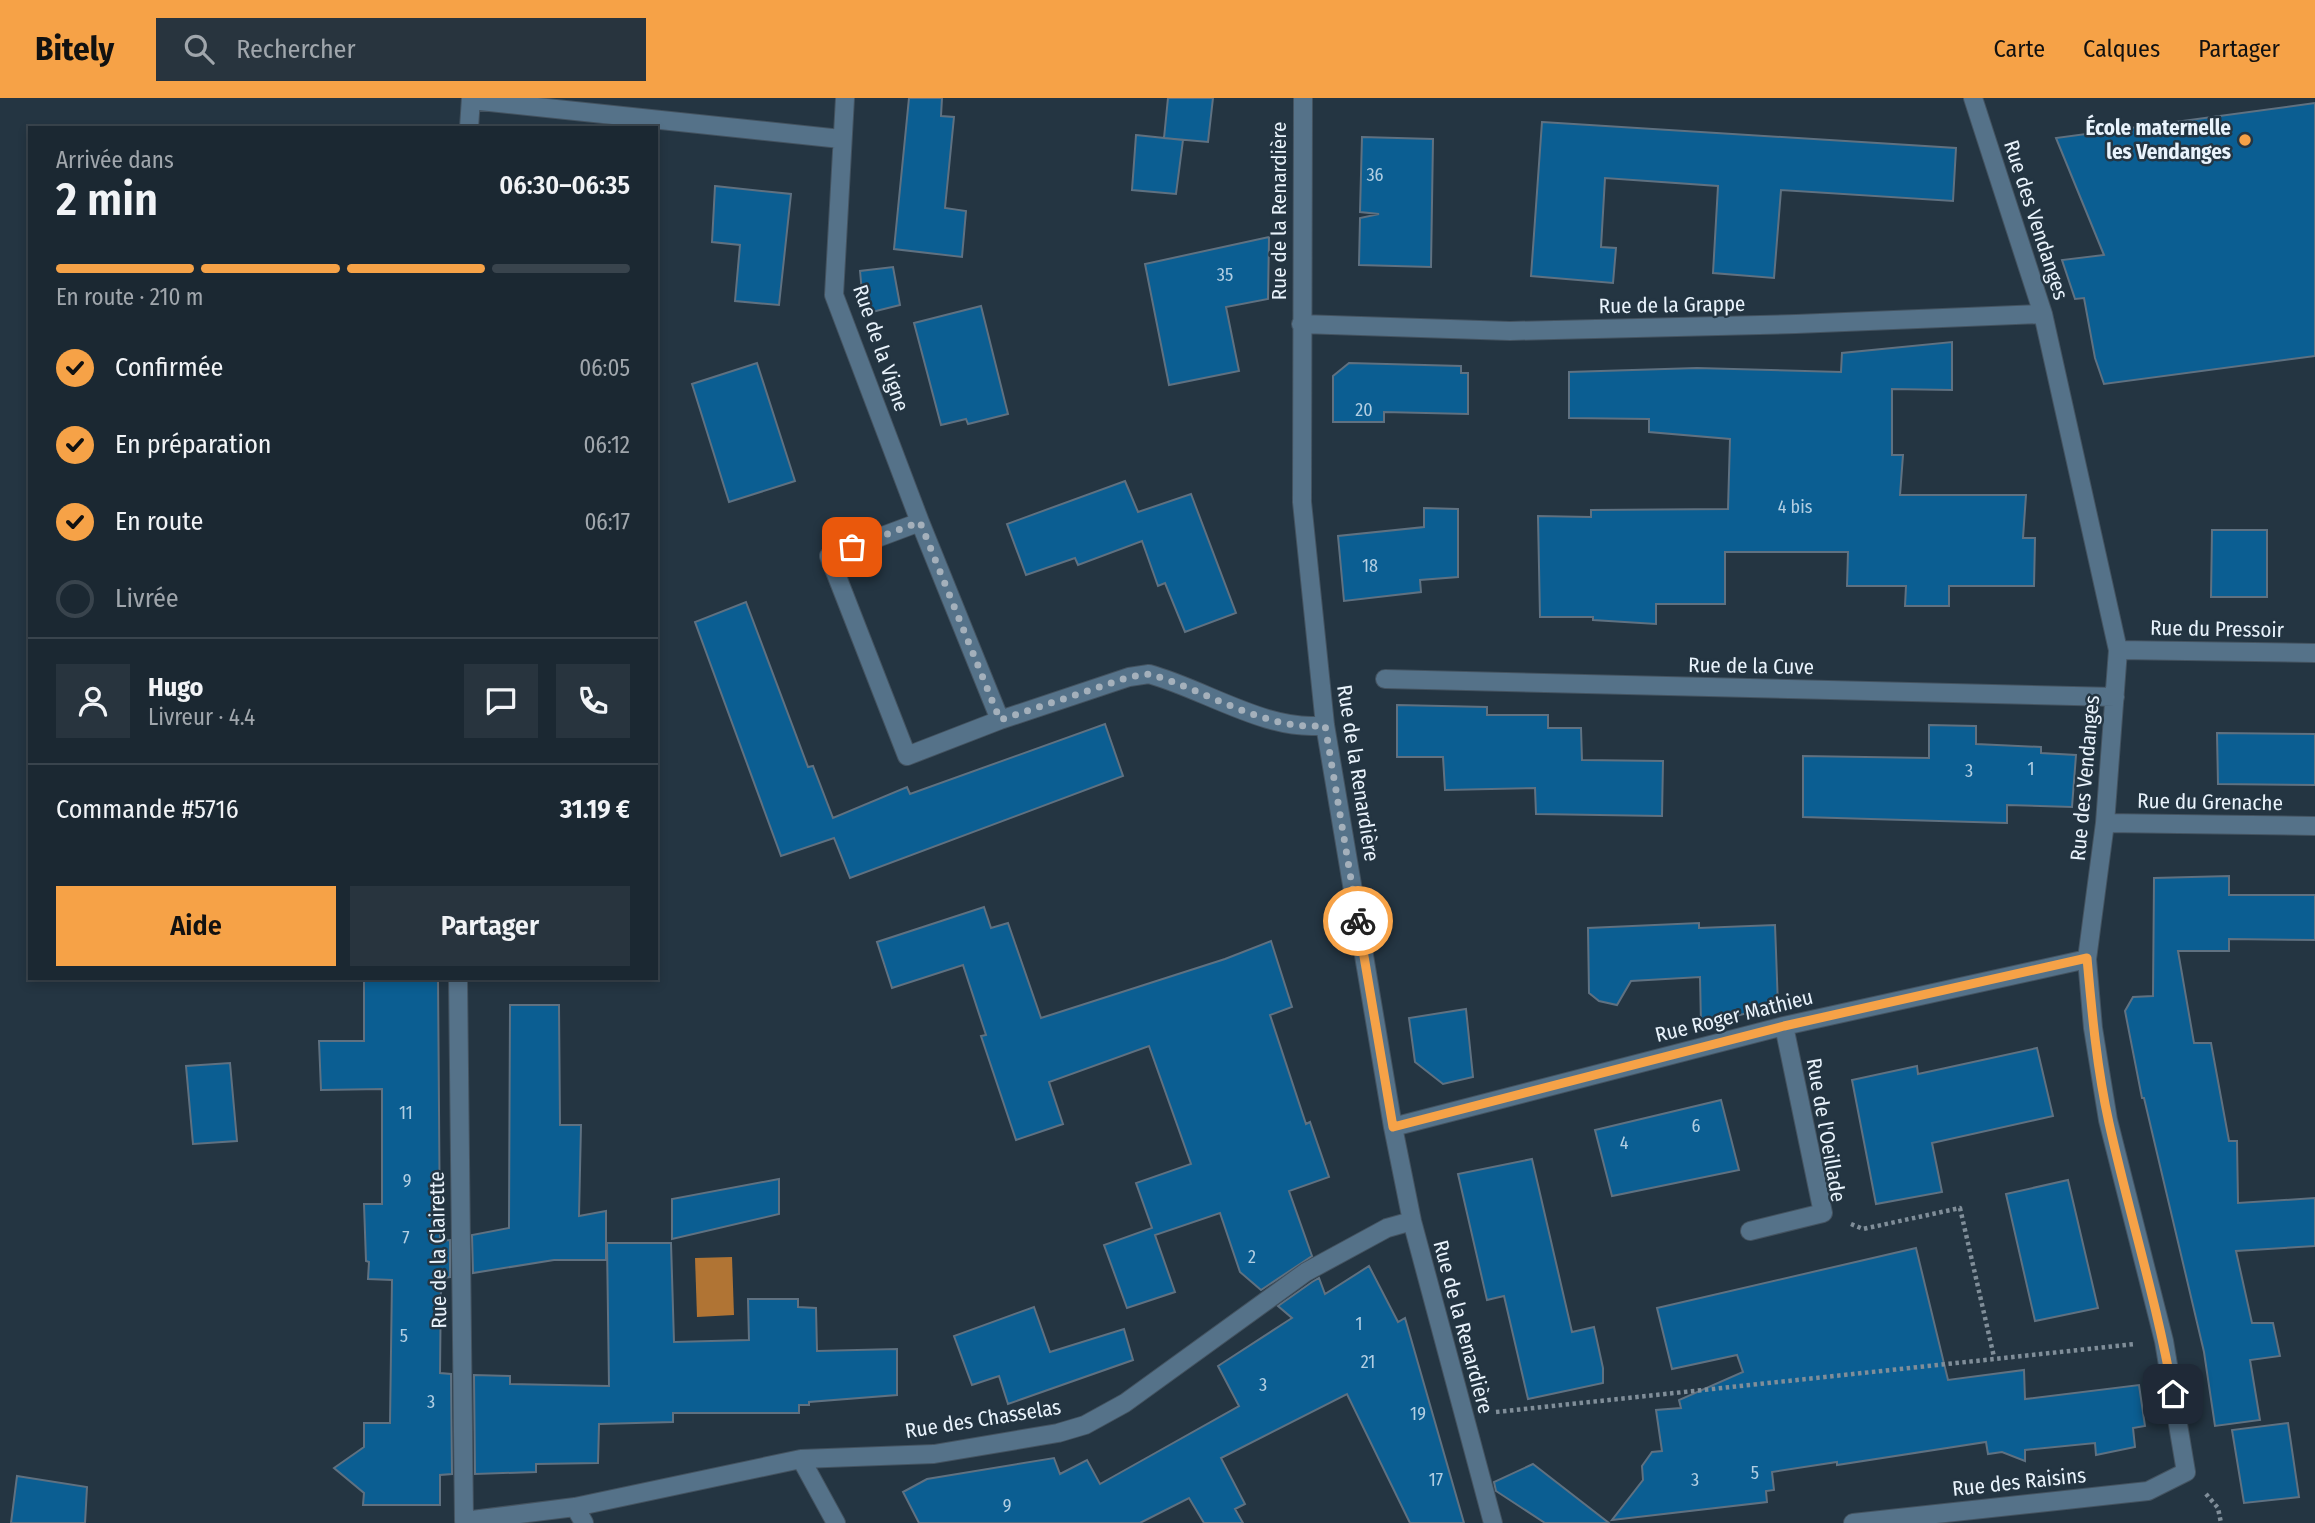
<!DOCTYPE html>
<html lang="fr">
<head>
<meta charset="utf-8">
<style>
  :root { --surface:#1b2832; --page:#28343e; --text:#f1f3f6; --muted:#a0a6ac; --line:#39444d; --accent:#f6a247 }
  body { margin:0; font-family:"Fira Sans Condensed",sans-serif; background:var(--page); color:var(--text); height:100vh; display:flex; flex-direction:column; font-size:26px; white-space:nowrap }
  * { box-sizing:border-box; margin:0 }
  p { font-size:23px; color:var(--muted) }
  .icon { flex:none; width:38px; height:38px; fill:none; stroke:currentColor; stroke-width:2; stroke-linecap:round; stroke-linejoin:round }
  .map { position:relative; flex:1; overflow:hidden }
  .side { position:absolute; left:28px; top:28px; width:630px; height:854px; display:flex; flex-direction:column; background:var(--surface); border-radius:0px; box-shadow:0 4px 10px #0003,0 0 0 2px var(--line) }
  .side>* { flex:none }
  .pin { position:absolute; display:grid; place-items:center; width:60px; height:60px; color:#fff; margin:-30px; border-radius:14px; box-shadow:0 4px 10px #0006 }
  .courier { position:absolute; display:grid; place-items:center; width:70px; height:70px; margin:-35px; border:5px solid #f6a247; border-radius:50%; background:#fff; color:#222; box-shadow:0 2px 9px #0007 }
  .head em { font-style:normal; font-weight:600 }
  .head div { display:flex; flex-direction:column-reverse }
  .head { display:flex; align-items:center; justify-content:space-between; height:119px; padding:0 28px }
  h1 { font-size:46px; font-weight:600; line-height:52px }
  .bar { display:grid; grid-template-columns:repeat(4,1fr); gap:10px 7px; align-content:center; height:84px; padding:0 28px }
  .bar i { height:9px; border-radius:5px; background:var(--line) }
  .bar .selected { background:var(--accent) }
  .bar p { grid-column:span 4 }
  .line { display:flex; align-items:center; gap:18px; padding:0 28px; border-top:2px solid var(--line) }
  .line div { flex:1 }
  .round { display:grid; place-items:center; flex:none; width:74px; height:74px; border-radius:0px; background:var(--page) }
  ol { padding:0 28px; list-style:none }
  li { display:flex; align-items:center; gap:21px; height:77px }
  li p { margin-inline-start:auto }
  li .icon { padding:7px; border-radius:50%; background:var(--accent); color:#111; stroke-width:4 }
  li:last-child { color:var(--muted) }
  li i { width:38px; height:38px; border:4px solid var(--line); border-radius:50% }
  .action { display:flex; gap:14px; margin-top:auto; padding:14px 28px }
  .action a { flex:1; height:80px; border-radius:0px; background:var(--accent); color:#111; font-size:28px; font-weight:600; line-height:80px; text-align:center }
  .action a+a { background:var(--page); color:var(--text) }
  header { display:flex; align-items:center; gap:42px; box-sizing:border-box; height:98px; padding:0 35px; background:var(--accent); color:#111 }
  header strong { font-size:33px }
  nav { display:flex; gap:38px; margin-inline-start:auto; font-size:24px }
  .search { width:490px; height:63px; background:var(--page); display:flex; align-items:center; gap:18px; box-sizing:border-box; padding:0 24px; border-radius:0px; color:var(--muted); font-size:26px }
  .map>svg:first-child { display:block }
</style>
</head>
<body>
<header>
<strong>Bitely</strong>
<div class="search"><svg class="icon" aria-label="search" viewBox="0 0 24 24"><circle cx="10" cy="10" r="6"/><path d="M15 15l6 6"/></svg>Rechercher</div>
<nav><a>Carte</a><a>Calques</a><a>Partager</a></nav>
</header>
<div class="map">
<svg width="2315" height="1425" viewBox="0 0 2315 1425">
  <rect width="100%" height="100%" fill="#243542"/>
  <path fill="#b07434" d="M 732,1159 L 734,1217 L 697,1219 L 695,1160 Z"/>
  <path fill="#0b5e92" stroke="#5f7181" stroke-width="2" d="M 909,0 L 942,0 L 941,18 L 954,19 L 945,110 L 966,113 L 962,159 L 894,151 Z
    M 1168,0 L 1213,0 L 1208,44 L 1164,40 Z
    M 2315,5 L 2315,258 L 2104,286 L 2095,260 L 2084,200 L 2075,201 L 2062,162 L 2104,157 L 2056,40 Z
    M 1542,24 L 1956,50 L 1953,103 L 1781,92 L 1774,180 L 1713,175 L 1718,88 L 1605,80 L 1601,149 L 1616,150 L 1613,185 L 1531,178 Z
    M 1136,37 L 1183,42 L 1176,96 L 1132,92 Z
    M 1362,39 L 1433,41 L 1431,169 L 1359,167 L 1360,120 L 1379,116 L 1360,114 Z
    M 715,88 L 791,96 L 779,207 L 735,203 L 740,147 L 712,144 Z
    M 1269,139 L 1268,201 L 1226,209 L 1239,273 L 1169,287 L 1145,166 Z
    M 893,169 L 900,207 L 864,216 L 860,173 Z
    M 981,208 L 1008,316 L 968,326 L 966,321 L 941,327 L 914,225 Z
    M 1952,244 L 1952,292 L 1892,291 L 1892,357 L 1903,357 L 1900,397 L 2026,397 L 2023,440 L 2035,440 L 2034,488 L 1949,488 L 1949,508 L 1905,508 L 1906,488 L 1847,488 L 1848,454 L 1725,454 L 1725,506 L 1656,506 L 1656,526 L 1593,522 L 1593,519 L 1540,519 L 1538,418 L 1591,419 L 1591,412 L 1728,411 L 1730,341 L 1649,334 L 1649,321 L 1569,320 L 1569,274 L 1697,270 L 1841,274 L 1842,255 Z
    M 757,265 L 795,383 L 729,404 L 692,286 Z
    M 1349,265 L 1461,268 L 1461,275 L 1468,275 L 1468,316 L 1384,314 L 1384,324 L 1333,324 L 1333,278 Z
    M 1125,383 L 1138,414 L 1191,396 L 1236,515 L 1185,534 L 1165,485 L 1158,488 L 1142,443 L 1078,467 L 1075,460 L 1026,477 L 1007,426 Z
    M 1424,410 L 1458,411 L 1458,479 L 1420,482 L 1421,494 L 1344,503 L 1338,438 L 1424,429 Z
    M 2212,432 L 2267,432 L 2267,499 L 2211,499 Z
    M 746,504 L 808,669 L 813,668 L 833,720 L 907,689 L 910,696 L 1105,626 L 1123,678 L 850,780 L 834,740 L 781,758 L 695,524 Z
    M 1397,607 L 1487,609 L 1487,617 L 1548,617 L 1548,630 L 1581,630 L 1582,662 L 1663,663 L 1662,718 L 1536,716 L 1535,690 L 1445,692 L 1443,659 L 1397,659 Z
    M 1929,627 L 1976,628 L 1976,646 L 2041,649 L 2041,655 L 2076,657 L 2072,709 L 2007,707 L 2007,725 L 1803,719 L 1803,658 L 1929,660 Z
    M 2217,635 L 2315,636 L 2315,687 L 2218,686 Z
    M 2229,778 L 2229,797 L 2315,797 L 2315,842 L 2229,841 L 2229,853 L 2178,853 L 2194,945 L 2211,945 L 2229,1043 L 2237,1043 L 2238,1105 L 2315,1100 L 2315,1148 L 2236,1153 L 2252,1225 L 2273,1225 L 2280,1258 L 2250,1262 L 2260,1322 L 2215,1328 L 2204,1254 L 2144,1000 L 2142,1000 L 2125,913 L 2133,899 L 2153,898 L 2154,780 Z
    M 984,809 L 991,830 L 1008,825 L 1041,920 L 1225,861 L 1271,843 L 1292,909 L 1270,917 L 1306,1026 L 1310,1024 L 1329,1079 L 1289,1093 L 1312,1158 L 1261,1192 L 1240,1174 L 1220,1115 L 1155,1137 L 1175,1194 L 1127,1210 L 1104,1147 L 1152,1130 L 1136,1085 L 1191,1066 L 1149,948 L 1049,984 L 1063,1026 L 1016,1042 L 981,938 L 986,937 L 963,867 L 892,890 L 877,844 Z
    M 1699,825 L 1699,830 L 1775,827 L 1778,908 L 1701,926 L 1700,879 L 1631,883 L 1617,907 L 1599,903 L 1589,895 L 1588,830 Z
    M 364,880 L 438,880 L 440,1143 L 450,1142 L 450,1179 L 441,1180 L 440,1275 L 451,1276 L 452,1376 L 440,1377 L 440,1407 L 363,1407 L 364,1395 L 334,1370 L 364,1349 L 364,1325 L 390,1325 L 392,1182 L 368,1181 L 369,1164 L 366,1163 L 364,1106 L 382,1106 L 382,991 L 321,992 L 319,943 L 364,943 Z
    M 510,907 L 559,907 L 560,1027 L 581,1027 L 579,1118 L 606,1113 L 606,1162 L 554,1162 L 473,1175 L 472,1137 L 509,1130 Z
    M 1466,911 L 1473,979 L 1443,986 L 1415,964 L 1409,920 Z
    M 2037,950 L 2053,1018 L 1932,1045 L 1942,1094 L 1876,1106 L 1852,982 L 1917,968 L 1918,976 Z
    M 230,965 L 237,1043 L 193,1046 L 186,968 Z
    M 1721,1002 L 1739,1072 L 1612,1098 L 1595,1032 Z
    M 1532,1061 L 1572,1234 L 1594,1229 L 1603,1270 L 1603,1285 L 1528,1301 L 1504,1198 L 1487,1202 L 1458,1076 Z
    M 779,1081 L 779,1116 L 672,1141 L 672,1101 Z
    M 2068,1082 L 2098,1210 L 2035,1223 L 2006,1096 Z
    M 607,1145 L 671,1145 L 674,1244 L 749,1242 L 748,1201 L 798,1201 L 798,1209 L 816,1210 L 817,1253 L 897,1251 L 897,1297 L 809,1304 L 809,1307 L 799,1307 L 799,1315 L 673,1315 L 673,1324 L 599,1326 L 598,1365 L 536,1366 L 536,1374 L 475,1376 L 474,1277 L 510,1278 L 510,1286 L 609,1288 Z
    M 1916,1150 L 1948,1282 L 2024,1272 L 2025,1301 L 2139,1287 L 2145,1328 L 2133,1330 L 2135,1349 L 2096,1357 L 2095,1345 L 2025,1352 L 2025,1363 L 2002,1354 L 1988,1356 L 1986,1344 L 1837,1367 L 1837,1364 L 1772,1374 L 1774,1392 L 1766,1393 L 1767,1404 L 1612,1422 L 1643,1382 L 1642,1368 L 1652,1354 L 1662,1353 L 1656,1312 L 1681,1310 L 1679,1302 L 1743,1274 L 1737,1257 L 1672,1271 L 1657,1210 Z
    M 1369,1168 L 1398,1224 L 1405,1220 L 1464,1425 L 1410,1425 L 1347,1296 L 1221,1360 L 1245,1406 L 1235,1411 L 1243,1425 L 1204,1425 L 1189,1400 L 1140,1425 L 919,1425 L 903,1394 L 927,1381 L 1054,1360 L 1060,1376 L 1087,1362 L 1100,1386 L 1239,1308 L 1218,1268 L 1292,1220 L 1278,1208 L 1312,1184 L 1319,1180 L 1325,1196 Z
    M 1034,1209 L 1050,1254 L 1124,1231 L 1133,1262 L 1008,1306 L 999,1278 L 972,1287 L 954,1238 Z
    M 2288,1325 L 2299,1399 L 2244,1405 L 2232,1332 Z
    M 1533,1366 L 1609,1425 L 1545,1425 L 1496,1393 L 1494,1384 Z
    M 17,1378 L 87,1389 L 85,1425 L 11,1425 Z"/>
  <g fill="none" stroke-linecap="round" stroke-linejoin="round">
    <g stroke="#445360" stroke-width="20">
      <path id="minor" d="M 845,0 L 834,197 L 920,424 L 1000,622
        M 1303,0 L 1302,404 L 1325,627 L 1393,1029 L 1412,1123 L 1493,1425
        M 471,2 L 841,41
        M 469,30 L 471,0
        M 1301,226 L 1510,233 L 1796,226 L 2043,216
        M 920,424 L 829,458 L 907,658 L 1000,622 L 1129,579 L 1149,576 C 1204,591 1269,635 1325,627
        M 2118,552 L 2315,555
        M 1385,581 L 2115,599
        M 2105,725 L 2315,728
        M 458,880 L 464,1423 L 575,1409 L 801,1361 L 934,1356 L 1058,1335 L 1085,1327 L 1125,1305 L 1306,1174 L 1387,1130 L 1412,1123
        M 1393,1029 L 1784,928 L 2087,861
        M 1750,1133 L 1823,1115 L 1784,928
        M 801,1361 L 836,1425
        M 575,1409 L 584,1425
        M 1853,1425 L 2148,1393 L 2186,1374 L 2164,1243 L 2108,1022 L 2093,930 L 2087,861 L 2105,725 L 2118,552 L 2043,216 L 1973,0"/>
    </g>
    <path stroke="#808e99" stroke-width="4.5" stroke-dasharray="3.5 3.5" stroke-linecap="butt" d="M 1851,1126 L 1863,1131 L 1960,1110 L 1994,1259
      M 1496,1314 L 2135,1246
      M 2206,1396 L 2218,1410 L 2221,1425"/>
    <use href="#minor" stroke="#557289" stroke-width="18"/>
  </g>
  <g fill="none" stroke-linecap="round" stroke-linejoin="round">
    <path stroke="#a4b0bb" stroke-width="7" stroke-dasharray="0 12.6" d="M 852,449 L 920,424 L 1000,622 L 1129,579 L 1149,576 C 1204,591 1269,635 1325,627 L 1358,823"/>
    <path stroke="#f6a247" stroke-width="9" d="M 1358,823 L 1393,1029 L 1784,928 L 2087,860 C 2092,916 2097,971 2109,1025 C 2129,1115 2157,1204 2173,1296"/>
  </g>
  <circle fill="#f6a247" stroke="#243542" stroke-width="2.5" cx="2245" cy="42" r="7"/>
  <g text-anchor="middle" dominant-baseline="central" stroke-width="5" stroke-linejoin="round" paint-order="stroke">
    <g font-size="18" fill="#b2cee2">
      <text x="1375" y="77">36</text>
      <text x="1225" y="177">35</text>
      <text x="1364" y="312">20</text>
      <text x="1795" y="409">4 bis</text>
      <text x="1370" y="468">18</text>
      <text x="2031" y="671">1</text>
      <text x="1969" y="673">3</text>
      <text x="406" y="1015">11</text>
      <text x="1696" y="1028">6</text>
      <text x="1624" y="1045">4</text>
      <text x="407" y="1083">9</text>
      <text x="406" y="1140">7</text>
      <text x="1252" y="1159">2</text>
      <text x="1359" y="1226">1</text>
      <text x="404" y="1238">5</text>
      <text x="1368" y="1264">21</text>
      <text x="1263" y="1287">3</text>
      <text x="431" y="1304">3</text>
      <text x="1418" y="1316">19</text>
      <text x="1755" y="1375">5</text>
      <text x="1436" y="1382">17</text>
      <text x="1695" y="1382">3</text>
      <text x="1007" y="1408">9</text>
    </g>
    <g font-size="21" font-weight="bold" fill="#e9f3fc" stroke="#243542" text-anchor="end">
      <text x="2231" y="30">École maternelle<tspan x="2231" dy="24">les Vendanges</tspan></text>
    </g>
    <g font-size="21" fill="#e9f3fc" stroke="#243542">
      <text transform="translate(1279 113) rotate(-90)">Rue de la Renardière</text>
      <text transform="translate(2036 122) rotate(72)">Rue des Vendanges</text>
      <text transform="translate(1672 207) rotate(-1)">Rue de la Grappe</text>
      <text transform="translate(881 250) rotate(71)">Rue de la Vigne</text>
      <text transform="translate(2217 531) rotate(1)">Rue du Pressoir</text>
      <text transform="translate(1751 568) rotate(1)">Rue de la Cuve</text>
      <text transform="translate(1358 675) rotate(81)">Rue de la Renardière</text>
      <text transform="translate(2085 680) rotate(-85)">Rue des Vendanges</text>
      <text transform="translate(2210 704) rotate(1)">Rue du Grenache</text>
      <text transform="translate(1734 918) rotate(-14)">Rue Roger Mathieu</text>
      <text transform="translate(1826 1032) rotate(80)">Rue de l'Oeillade</text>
      <text transform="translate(438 1152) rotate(-91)">Rue de la Clairette</text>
      <text transform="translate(1463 1229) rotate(75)">Rue de la Renardière</text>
      <text transform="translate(983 1321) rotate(-9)">Rue des Chasselas</text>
      <text transform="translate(2019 1384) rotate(-6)">Rue des Raisins</text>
    </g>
  </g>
</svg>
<div class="pin" style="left:852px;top:449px;background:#ea580c"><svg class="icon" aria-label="bag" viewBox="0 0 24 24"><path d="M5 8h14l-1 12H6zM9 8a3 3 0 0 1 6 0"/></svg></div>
<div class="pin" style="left:2173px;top:1296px;background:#1f2937"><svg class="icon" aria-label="home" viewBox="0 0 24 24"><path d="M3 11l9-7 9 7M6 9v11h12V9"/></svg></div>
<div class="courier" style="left:1358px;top:823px"><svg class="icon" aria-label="bike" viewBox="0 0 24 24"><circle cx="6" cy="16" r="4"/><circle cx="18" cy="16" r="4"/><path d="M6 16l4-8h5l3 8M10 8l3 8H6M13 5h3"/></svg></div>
<section class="side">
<div class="head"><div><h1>2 min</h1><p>Arrivée dans</p></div><em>06:30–06:35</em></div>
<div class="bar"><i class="selected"></i><i class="selected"></i><i class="selected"></i><i></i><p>En route · 210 m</p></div>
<ol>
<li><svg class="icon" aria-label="check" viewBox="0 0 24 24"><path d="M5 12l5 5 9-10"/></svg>Confirmée<p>06:05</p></li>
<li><svg class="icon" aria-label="check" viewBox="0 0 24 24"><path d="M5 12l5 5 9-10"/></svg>En préparation<p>06:12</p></li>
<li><svg class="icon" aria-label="check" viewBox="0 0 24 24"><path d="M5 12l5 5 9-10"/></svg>En route<p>06:17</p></li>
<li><i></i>Livrée</li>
</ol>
<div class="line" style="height:126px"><a class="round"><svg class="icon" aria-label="person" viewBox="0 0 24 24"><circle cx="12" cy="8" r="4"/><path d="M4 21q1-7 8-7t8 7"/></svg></a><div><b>Hugo</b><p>Livreur · 4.4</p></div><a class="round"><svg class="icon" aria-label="chat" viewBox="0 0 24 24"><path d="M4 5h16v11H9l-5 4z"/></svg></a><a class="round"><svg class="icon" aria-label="phone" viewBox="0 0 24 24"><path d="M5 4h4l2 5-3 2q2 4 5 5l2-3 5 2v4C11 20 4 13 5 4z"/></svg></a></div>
<div class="line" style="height:91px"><div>Commande #5716</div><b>31.19 €</b></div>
<div class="action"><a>Aide</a><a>Partager</a></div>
</section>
</div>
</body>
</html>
